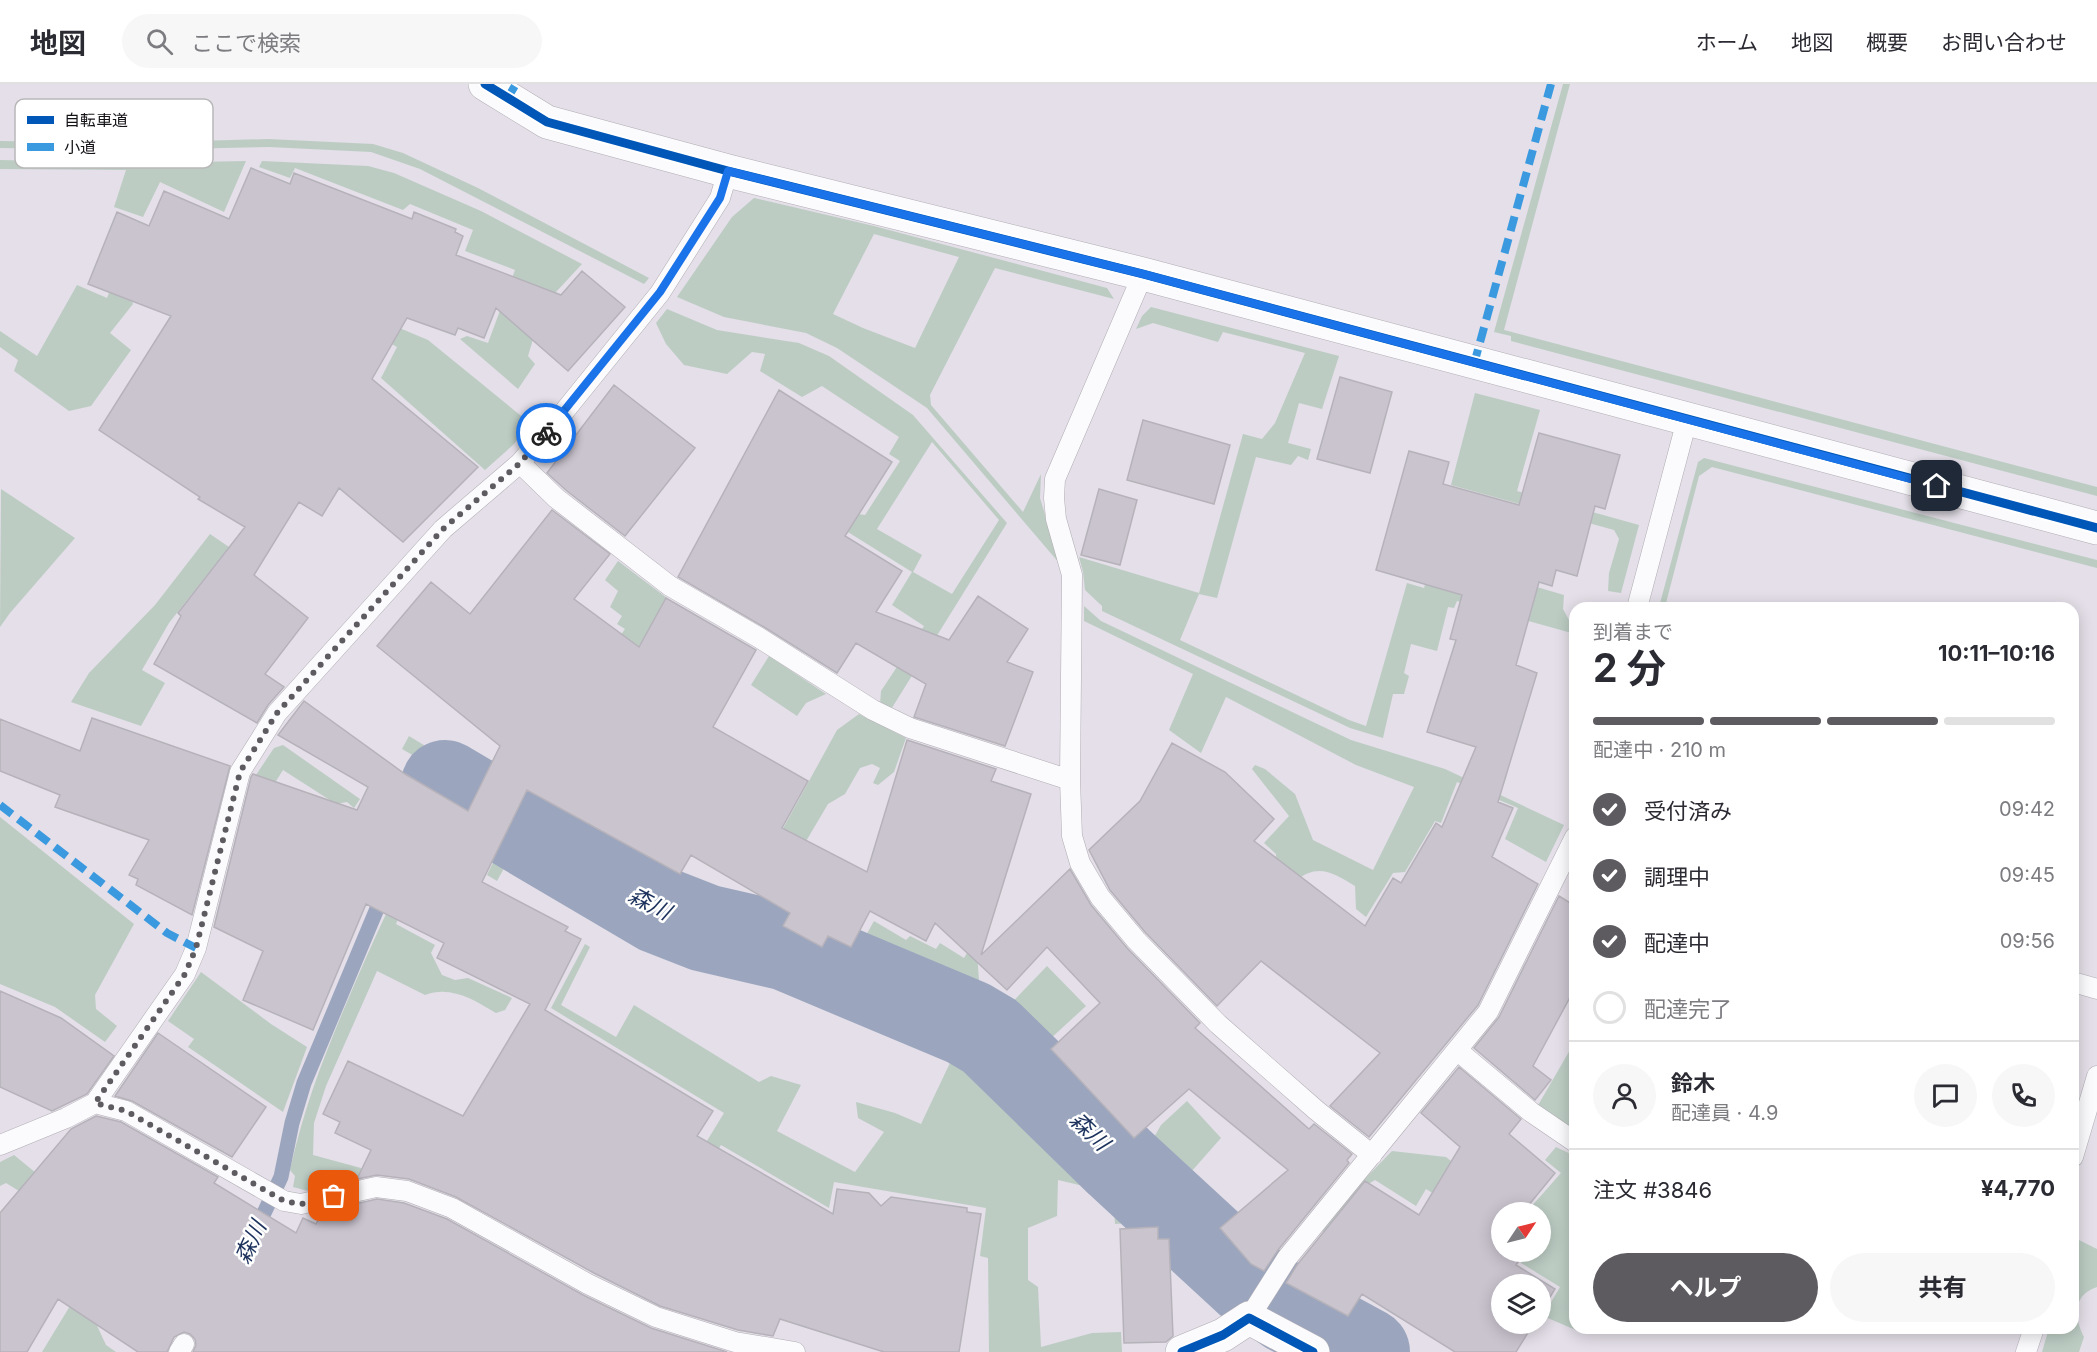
<!DOCTYPE html>
<html lang="ja">
<head>
<meta charset="utf-8">
<style>
  :root { --surface:#fff; --page:#f7f7f7; --text:#2b2b33; --muted:#7c7c81; --line:#e1e1e2; --accent:#5d5a60 }
  body { margin:0; font-family:Inter,"Noto Sans JP",sans-serif; background:var(--page); color:var(--text); height:100vh; display:flex; flex-direction:column; font-size:22px; white-space:nowrap }
  * { box-sizing:border-box; margin:0 }
  p { font-size:20px; color:var(--muted) }
  .icon { flex:none; width:33px; height:33px; fill:none; stroke:currentColor; stroke-width:2; stroke-linecap:round; stroke-linejoin:round }
  .map { position:relative; flex:1; overflow:hidden }
  .side { position:absolute; left:1569px; top:518px; width:510px; height:732px; display:flex; flex-direction:column; background:var(--surface); border-radius:18px; box-shadow:0 3px 15px #0003 }
  .side>* { flex:none }
  .needle { width:39px; rotate:55deg }
  .tools { position:absolute; left:1491px; top:1118px; display:grid; gap:12px }
  .tools a { display:grid; place-items:center; width:60px; height:60px; border-radius:50%; background:var(--surface); box-shadow:0 3px 15px #0003; font-size:30px }
  .pin { position:absolute; display:grid; place-items:center; width:51px; height:51px; color:#fff; margin:-26px; border-radius:12px; box-shadow:0 3px 9px #0006 }
  .courier { position:absolute; display:grid; place-items:center; width:60px; height:60px; margin:-30px; border:4px solid #1a73e8; border-radius:50%; background:#fff; color:#222; box-shadow:0 2px 8px #0007 }
  .overview em { font-style:normal; font-weight:700 }
  .overview div { display:flex; flex-direction:column-reverse }
  .overview { display:flex; align-items:center; justify-content:space-between; height:102px; padding:0 24px }
  h1 { font-size:39px; font-weight:700; line-height:45px }
  .bar { display:grid; grid-template-columns:repeat(4,1fr); gap:9px 6px; align-content:center; height:72px; padding:0 24px }
  .bar i { height:8px; border-radius:4px; background:var(--line) }
  .bar .current { background:var(--accent) }
  .bar p { grid-column:span 4 }
  .line { display:flex; align-items:center; gap:15px; padding:0 24px; border-top:2px solid var(--line) }
  .line div { flex:1 }
  .round { display:grid; place-items:center; flex:none; width:63px; height:63px; border-radius:32px; background:var(--page) }
  ol { padding:0 24px; list-style:none }
  li { display:flex; align-items:center; gap:18px; height:66px }
  li p { margin-inline-start:auto }
  li .icon { padding:6px; border-radius:50%; background:var(--accent); color:#fff; stroke-width:4 }
  li:last-child { color:var(--muted) }
  li i { width:33px; height:33px; border:3px solid var(--line); border-radius:50% }
  .cta { display:flex; gap:12px; margin-top:auto; padding:12px 24px }
  .cta a { flex:1; height:69px; border-radius:36px; background:var(--accent); color:#fff; font-size:24px; font-weight:700; line-height:69px; text-align:center }
  .cta a+a { background:var(--page); color:var(--text) }
  header { display:flex; align-items:center; gap:36px; box-sizing:border-box; height:84px; padding:0 30px; background:var(--surface); border-bottom:2px solid var(--line) }
  header strong { font-size:28px }
  nav { display:flex; gap:33px; margin-inline-start:auto; font-size:21px }
  .search { width:420px; height:54px; background:var(--page); display:flex; align-items:center; gap:15px; box-sizing:border-box; padding:0 21px; border-radius:33px; color:var(--muted); font-size:22px }
  .map>svg:first-child { display:block }
</style>
</head>
<body>
<header>
<strong>地図</strong>
<div class="search"><svg class="icon" aria-label="search" viewBox="0 0 24 24"><circle cx="10" cy="10" r="6"/><path d="M15 15l6 6"/></svg>ここで検索</div>
<nav><a>ホーム</a><a>地図</a><a>概要</a><a>お問い合わせ</a></nav>
</header>
<div class="map">
<svg width="2097" height="1268" viewBox="0 0 2097 1268">
  <rect width="100%" height="100%" fill="#e4dfe8"/>
  <path fill="#bcccc3" fill-rule="evenodd" d="M 1563,0 L 1570,0 L 1504,246 L 2097,403 L 2097,412 L 1511,257 L 1511,252 L 1494,248 Z
    M 268,55 L 373,60 L 403,69 L 478,104 L 649,194 L 644,200 L 420,85 L 371,68 L 269,63 L 133,66 L 0,64 L 0,57 L 130,59 Z
    M 0,76 L 145,79 L 246,77 L 224,128 L 160,98 L 143,133 L 114,123 L 126,86 L 0,85 Z
    M 262,77 L 368,82 L 394,89 L 481,127 L 582,180 L 543,222 L 528,272 L 535,280 L 518,305 L 460,255 L 467,252 L 488,259 L 515,186 L 465,167 L 473,146 L 410,120 L 403,126 L 295,84 L 290,94 L 259,83 Z
    M 754,114 L 874,142 L 1107,204 L 1114,215 L 995,184 L 930,311 L 931,321 L 1023,428 L 1041,390 L 1040,414 L 1060,480 L 927,324 L 837,264 L 806,249 L 724,233 L 677,213 L 732,133 ZM 874,150 L 959,173 L 915,264 L 863,244 L 833,230 Z
    M 116,191 L 127,197 L 133,220 L 110,249 L 131,266 L 91,322 L 69,327 L 14,287 L 18,276 L 0,263 L 0,247 L 37,272 L 77,201 L 107,214 Z
    M 347,222 L 428,256 L 531,340 L 513,361 L 485,386 L 381,294 L 397,263 L 339,231 Z
    M 1151,223 L 1339,272 L 1322,325 L 1299,319 L 1288,359 L 1311,365 L 1308,376 L 1298,372 L 1291,381 L 1256,373 L 1217,514 L 1199,510 L 1180,556 L 1349,636 L 1366,642 L 1407,499 L 1424,504 L 1437,461 L 1523,499 L 1564,511 L 1563,525 L 1569,536 L 1575,538 L 1575,550 L 1457,517 L 1454,524 L 1448,523 L 1437,567 L 1411,560 L 1404,589 L 1409,592 L 1404,610 L 1393,610 L 1383,654 L 1350,644 L 1102,527 L 1102,522 L 1085,506 L 1083,488 L 1079,473 L 1199,509 L 1243,350 L 1262,355 L 1275,339 L 1305,269 L 1223,248 L 1218,258 L 1153,239 L 1136,245 L 1142,232 Z
    M 667,225 L 717,246 L 799,259 L 829,272 L 913,331 L 1007,439 L 890,627 L 880,621 L 881,607 L 924,542 L 892,521 L 912,488 L 827,435 L 835,427 L 865,431 L 900,377 L 889,370 L 899,353 L 822,302 L 802,313 L 760,287 L 765,270 L 752,268 L 727,290 L 684,281 L 666,260 L 656,239 ZM 932,358 L 999,436 L 952,510 L 913,488 L 922,471 L 877,445 Z
    M 1475,309 L 1540,326 L 1517,407 L 1639,441 L 1621,509 L 1608,507 L 1609,489 L 1619,455 L 1614,446 L 1451,401 Z
    M 1704,374 L 2097,476 L 2097,484 L 1712,383 L 1699,392 L 1665,523 L 1659,523 L 1698,378 Z
    M 1,405 L 75,454 L 10,529 L 0,543 Z
    M 210,450 L 229,463 L 169,539 L 142,586 L 165,599 L 141,642 L 71,618 L 89,589 L 155,521 Z
    M 618,477 L 667,514 L 629,579 L 610,566 L 625,545 L 617,540 L 622,532 L 610,523 L 618,507 L 605,496 Z
    M 1084,522 L 1101,537 L 1351,656 L 1445,685 L 1564,741 L 1546,778 L 1505,755 L 1518,724 L 1457,698 L 1441,739 L 1435,737 L 1405,788 L 1393,789 L 1366,833 L 1356,825 L 1355,802 C 1333,789 1318,778 1294,798 L 1276,785 L 1276,770 L 1264,759 L 1289,732 L 1252,685 L 1255,681 L 1265,685 L 1295,710 L 1313,756 L 1373,786 L 1414,703 L 1356,681 L 1226,613 L 1201,669 L 1169,646 L 1193,590 L 1084,537 Z
    M 769,572 L 826,610 L 806,619 L 797,632 L 751,601 Z
    M 859,630 L 906,654 L 894,688 L 878,701 L 873,699 L 880,684 L 872,680 L 860,684 L 845,710 L 828,720 L 802,764 L 780,750 L 837,646 Z
    M 409,652 L 483,697 L 477,708 L 402,665 Z
    M 283,661 L 360,715 L 354,724 L 347,718 L 336,720 L 283,686 L 266,713 L 252,697 L 274,664 Z
    M 497,706 L 573,748 L 588,753 L 616,768 L 607,788 L 493,717 Z
    M 448,710 L 654,833 L 702,852 L 783,869 L 966,949 L 978,956 L 1157,1128 L 1149,1137 L 1115,1140 L 1113,1109 L 1058,1096 L 1057,1132 L 1028,1144 L 1028,1196 L 1038,1203 L 1041,1263 L 1092,1249 L 1121,1248 L 1122,1268 L 989,1268 L 988,1174 L 980,1172 L 986,1124 L 834,1098 L 829,1124 L 721,1061 L 685,1118 L 674,1111 L 724,1029 L 551,924 L 585,860 L 590,863 L 561,921 L 616,953 L 634,921 L 759,998 L 771,992 L 801,1001 L 777,1047 L 855,1088 L 884,1048 L 858,1034 L 856,1018 L 895,1029 L 921,1040 L 958,962 C 893,927 824,901 756,876 C 739,870 719,870 702,866 C 669,859 639,842 610,826 L 608,829 L 578,811 L 581,803 L 515,764 L 497,797 L 487,791 L 504,756 L 449,728 L 414,796 L 396,840 L 435,861 L 431,869 L 442,891 L 455,896 L 468,894 L 512,914 L 505,926 L 496,929 C 474,916 451,901 425,911 L 377,887 L 326,1002 L 314,1039 L 313,1071 L 361,1084 L 361,1095 L 308,1107 L 293,1103 L 295,1092 L 290,1086 C 305,1018 328,962 355,899 C 383,834 413,772 448,710 Z
    M 0,733 L 134,840 L 95,911 L 96,925 L 117,942 L 105,958 L 55,923 L 0,900 Z
    M 673,820 L 699,830 L 765,840 L 762,848 L 706,838 L 671,824 Z
    M 874,837 L 906,856 L 910,852 L 936,865 L 940,859 L 964,874 L 976,854 L 982,939 L 839,880 L 840,875 L 833,871 L 836,863 L 855,871 Z
    M 1047,882 L 1086,922 L 1036,968 L 1115,1051 L 1123,1050 L 1134,1060 L 1149,1062 L 1161,1041 L 1187,1017 L 1221,1054 L 1191,1088 L 1214,1118 L 1195,1138 L 1128,1075 L 1136,1069 L 1134,1061 L 1117,1063 L 998,944 L 992,935 L 1000,931 Z
    M 201,888 L 271,940 L 307,963 L 283,1028 L 188,963 L 194,955 L 168,937 Z
    M 1574,959 L 1575,959 L 1575,1046 L 1537,1023 Z
    M 1556,1063 L 1575,1072 L 1575,1244 L 1588,1244 L 1585,1250 L 1543,1232 L 1560,1203 L 1521,1179 L 1527,1167 L 1540,1167 L 1540,1128 L 1502,1128 L 1501,1152 L 1426,1105 L 1416,1122 L 1375,1096 L 1365,1102 L 1328,1152 L 1322,1147 L 1358,1102 L 1392,1067 L 1446,1073 L 1507,1122 L 1515,1112 L 1530,1124 L 1561,1089 L 1545,1076 Z
    M 14,1071 L 112,1151 L 93,1233 L 106,1261 L 116,1268 L 42,1268 L 107,1161 L 6,1099 L 0,1102 L 0,1078 Z
    M 2073,1153 L 2097,1165 L 2097,1203 C 2072,1211 2074,1234 2084,1253 L 2079,1268 L 2042,1268 L 2049,1244 L 2073,1244 Z"/>
  <g fill="none" stroke-linecap="round" stroke-linejoin="round">
    <path stroke="#9ba6be" stroke-width="15" d="M 429,726 L 445,700
      M 256,1146 L 281,1093 L 292,1039 L 304,999 L 384,808"/>
    <path stroke="#9ba6be" stroke-width="88" d="M 445,700 L 659,826 L 705,844 L 787,863 L 968,939 L 990,952 L 1119,1078 L 1249,1198 L 1287,1225 L 1366,1268"/>
  </g>
  <path fill="#cac4cf" stroke="#b6b2ba" stroke-width="1.5" d="M 251,84 L 290,100 L 294,89 L 412,135 L 414,128 L 456,145 L 455,148 L 463,152 L 456,171 L 561,211 L 582,187 L 625,223 L 568,287 L 496,224 L 484,254 L 458,244 L 455,251 L 407,234 L 372,295 L 478,383 L 403,458 L 339,404 L 322,432 L 299,418 L 254,491 L 308,534 L 265,590 L 284,603 L 268,621 L 257,639 L 154,580 L 181,532 L 178,529 L 245,443 L 198,415 L 200,413 L 99,346 L 171,232 L 88,200 L 117,128 L 149,142 L 164,107 L 229,135 Z
    M 1340,293 L 1392,308 L 1370,389 L 1317,375 Z
    M 614,301 L 695,364 L 625,452 L 567,407 L 547,389 Z
    M 779,306 L 892,378 L 845,452 L 902,487 L 876,528 L 949,556 L 978,512 L 1028,545 L 1007,578 L 1033,588 L 1005,662 L 914,633 L 926,600 L 856,559 L 837,589 L 764,543 L 678,493 Z
    M 1143,336 L 1230,361 L 1214,420 L 1127,396 Z
    M 1539,349 L 1620,371 L 1605,425 L 1595,422 L 1577,492 L 1556,486 L 1552,502 L 1539,498 L 1516,581 L 1537,589 L 1498,718 L 1513,724 L 1492,773 L 1538,800 L 1478,921 L 1369,1053 L 1330,1022 L 1380,969 L 1261,877 L 1217,922 L 1145,848 L 1110,806 L 1089,766 L 1140,717 L 1172,659 L 1225,688 L 1274,735 L 1254,757 L 1365,842 L 1393,794 L 1401,799 L 1436,739 L 1442,743 L 1476,663 L 1427,648 L 1456,556 L 1450,555 L 1462,511 L 1376,486 L 1409,367 L 1449,378 L 1443,400 L 1519,421 Z
    M 1099,405 L 1137,416 L 1120,481 L 1081,471 Z
    M 552,426 L 610,470 L 574,515 L 639,563 L 666,514 L 756,566 L 713,643 L 808,697 L 782,744 L 867,788 L 907,656 L 996,685 L 991,697 L 1031,710 L 981,871 L 1070,785 L 1091,821 L 1127,864 L 1200,939 L 1195,944 L 1309,1045 L 1314,1040 L 1352,1070 L 1347,1076 L 1349,1079 L 1278,1166 L 1264,1187 L 1251,1180 L 1220,1144 L 1288,1086 L 1189,1005 L 1134,1054 L 1051,965 L 1100,919 L 1047,863 L 1007,906 L 935,839 L 926,857 L 870,827 L 851,863 L 828,852 L 822,863 L 783,842 L 790,829 L 691,771 L 680,790 L 527,706 L 482,798 L 568,843 L 565,847 L 581,855 L 545,926 L 713,1027 L 697,1052 L 833,1130 L 837,1105 L 869,1109 L 881,1122 L 891,1113 L 967,1124 L 967,1128 L 981,1130 L 959,1268 L 884,1268 L 780,1235 L 773,1252 L 738,1246 L 660,1222 L 594,1189 L 456,1113 L 409,1095 L 377,1091 L 357,1095 L 371,1066 L 335,1049 L 340,1038 L 323,1030 L 348,977 L 463,1032 L 530,920 L 437,874 L 444,859 L 366,820 L 313,946 L 243,916 L 263,867 L 214,843 L 251,693 L 253,690 L 357,726 L 368,703 L 278,651 L 304,617 L 405,690 L 468,727 L 500,662 L 377,562 L 431,498 L 470,530 Z
    M 92,634 L 230,682 L 192,831 L 136,801 L 138,795 L 129,791 L 149,756 L 55,723 L 60,711 L 0,687 L 0,635 L 80,667 Z
    M 1559,812 L 1575,822 L 1575,904 L 1533,982 L 1551,996 L 1535,1016 L 1474,964 L 1499,933 Z
    M 0,907 L 61,934 L 114,972 L 87,1010 L 52,1027 L 0,1003 Z
    M 158,949 L 266,1023 L 232,1073 L 132,1017 L 115,1012 Z
    M 1459,983 L 1521,1035 L 1509,1050 L 1555,1089 L 1523,1128 L 1502,1128 L 1502,1153 L 1498,1157 L 1502,1159 L 1502,1167 L 1514,1167 L 1522,1172 L 1516,1181 L 1555,1205 L 1540,1229 L 1540,1200 L 1502,1200 L 1502,1239 L 1534,1239 L 1516,1268 L 1455,1268 L 1362,1210 L 1348,1232 L 1286,1199 L 1297,1181 L 1365,1097 L 1419,1131 L 1460,1063 L 1421,1029 Z
    M 96,1032 L 121,1038 L 218,1093 L 214,1099 L 296,1149 L 303,1134 L 316,1140 L 322,1128 L 336,1136 L 343,1123 L 377,1115 L 404,1119 L 447,1135 L 583,1211 L 651,1244 L 727,1268 L 193,1268 L 196,1261 L 195,1255 L 190,1250 L 184,1248 L 174,1253 L 167,1268 L 138,1268 L 58,1215 L 27,1268 L 0,1268 L 0,1129 L 71,1045 Z
    M 1158,1143 L 1158,1155 L 1169,1155 L 1173,1252 L 1166,1258 L 1124,1259 L 1120,1145 Z"/>
  <g fill="none" stroke-linecap="round" stroke-linejoin="round">
    <g stroke="#b1adb4" stroke-width="21">
      <path id="lane" d="M 1143,190 L 1055,395 L 1054,414 L 1056,435 L 1072,491 L 1070,696 L 1072,752 L 1080,779 L 1100,813 L 1136,856 L 1218,940 L 1316,1026 L 1372,1071
        M 520,379 L 556,414 L 670,502 L 758,553 L 873,626 L 910,644 L 1070,696
        M 1637,524 L 1687,336
        M 2073,898 L 2097,905
        M 1458,967 L 1531,1028 L 1575,1058
        M 95,1019 L 126,1027 L 284,1117 L 301,1120 L 376,1103 L 407,1107 L 452,1124 L 588,1200 L 656,1233 L 735,1258 L 795,1268
        M 0,1061 L 66,1034 L 95,1019 L 185,890 L 196,864 L 240,688 L 277,629 L 443,445 L 520,379 L 563,329 L 660,209 L 720,114 L 728,87
        M 2073,1073 L 2097,992
        M 1249,1234 L 1287,1174 L 1488,928 L 1575,753
        M 179,1268 L 184,1260
        M 2026,1268 L 2034,1244"/>
    </g>
    <g stroke="#b1adb4" stroke-width="34">
      <path id="street" d="M 485,0 L 547,38 L 728,87 L 1143,190 L 2097,444
        M 1182,1268 L 1223,1251 L 1249,1234 L 1313,1268"/>
    </g>
    <use href="#lane" stroke="#fbfafc" stroke-width="20"/>
    <use href="#street" stroke="#fbfafc" stroke-width="33"/>
    <path stroke="#3b9adf" stroke-width="8" stroke-dasharray="15 8" stroke-linecap="butt" d="M 507,15 L 516,0
      M 1474,280 L 1551,0
      M 0,721 L 167,849 L 196,864"/>
    <g stroke="#fff" stroke-width="13">
      <path id="cycleway" d="M 485,0 L 547,38 L 728,87 L 1143,190 L 2097,444
        M 1182,1268 L 1223,1251 L 1249,1234 L 1313,1268"/>
    </g>
    <use href="#cycleway" stroke="#0057b8" stroke-width="9"/>
  </g>
  <g fill="none" stroke-linecap="round" stroke-linejoin="round">
    <path stroke="#5d5a60" stroke-width="6" stroke-dasharray="0 10.8" d="M 334,1112 L 301,1120 L 284,1117 L 126,1027 L 95,1019 L 185,890 L 196,864 L 240,688 L 277,629 L 443,445 L 520,379 L 546,349"/>
    <path stroke="#1a73e8" stroke-width="8" d="M 546,349 L 660,208 L 720,114 L 728,87 L 1143,190 L 1937,402"/>
  </g>
  <g text-anchor="middle" dominant-baseline="central" stroke-width="5" stroke-linejoin="round" paint-order="stroke">
    <g font-size="22" font-style="italic" fill="#1c325d" stroke="#fff">
      <text transform="translate(650 819) rotate(27)">森川</text>
      <text transform="translate(1090 1047) rotate(44)">森川</text>
      <text transform="translate(250 1158) rotate(-65)">森川</text>
    </g>
  </g>
  <rect x="15" y="15" width="198" height="69" rx="9" fill="#fff" stroke="#b9b8b9" stroke-width="1.5"/>
  <rect x="27" y="32" width="27" height="8" fill="#0057b8"/>
  <rect x="27" y="59" width="27" height="8" fill="#3b9adf"/>
  <g font-size="16" fill="#151217">
    <text x="64" y="42">自転車道</text>
    <text x="64" y="69">小道</text>
  </g>
</svg>
<div class="tools">
<a><svg class="needle" viewBox="-14 -14 28 28"><path d="M0-13l5 13h-10z" fill="#e53935"/><path d="M0 13l5-13h-10z" fill="#7c7c81"/></svg></a>
<a><svg class="icon" aria-label="layers" viewBox="0 0 24 24"><path d="M12 4l9 5-9 5-9-5zM3 14l9 5 9-5"/></svg></a>
</div>
<div class="pin" style="left:334px;top:1112px;background:#ea580c"><svg class="icon" aria-label="bag" viewBox="0 0 24 24"><path d="M5 8h14l-1 12H6zM9 8a3 3 0 0 1 6 0"/></svg></div>
<div class="pin" style="left:1937px;top:402px;background:#1f2937"><svg class="icon" aria-label="home" viewBox="0 0 24 24"><path d="M3 11l9-7 9 7M6 9v11h12V9"/></svg></div>
<div class="courier" style="left:546px;top:349px"><svg class="icon" aria-label="bike" viewBox="0 0 24 24"><circle cx="6" cy="16" r="4"/><circle cx="18" cy="16" r="4"/><path d="M6 16l4-8h5l3 8M10 8l3 8H6M13 5h3"/></svg></div>
<section class="side">
<div class="overview"><div><h1>2 分</h1><p>到着まで</p></div><em>10:11–10:16</em></div>
<div class="bar"><i class="current"></i><i class="current"></i><i class="current"></i><i></i><p>配達中 · 210 m</p></div>
<ol>
<li><svg class="icon" aria-label="check" viewBox="0 0 24 24"><path d="M5 12l5 5 9-10"/></svg>受付済み<p>09:42</p></li>
<li><svg class="icon" aria-label="check" viewBox="0 0 24 24"><path d="M5 12l5 5 9-10"/></svg>調理中<p>09:45</p></li>
<li><svg class="icon" aria-label="check" viewBox="0 0 24 24"><path d="M5 12l5 5 9-10"/></svg>配達中<p>09:56</p></li>
<li><i></i>配達完了</li>
</ol>
<div class="line" style="height:108px"><a class="round"><svg class="icon" aria-label="person" viewBox="0 0 24 24"><circle cx="12" cy="8" r="4"/><path d="M4 21q1-7 8-7t8 7"/></svg></a><div><b>鈴木</b><p>配達員 · 4.9</p></div><a class="round"><svg class="icon" aria-label="chat" viewBox="0 0 24 24"><path d="M4 5h16v11H9l-5 4z"/></svg></a><a class="round"><svg class="icon" aria-label="phone" viewBox="0 0 24 24"><path d="M5 4h4l2 5-3 2q2 4 5 5l2-3 5 2v4C11 20 4 13 5 4z"/></svg></a></div>
<div class="line" style="height:78px"><div>注文 #3846</div><b>¥4,770</b></div>
<div class="cta"><a>ヘルプ</a><a>共有</a></div>
</section>
</div>
</body>
</html>
